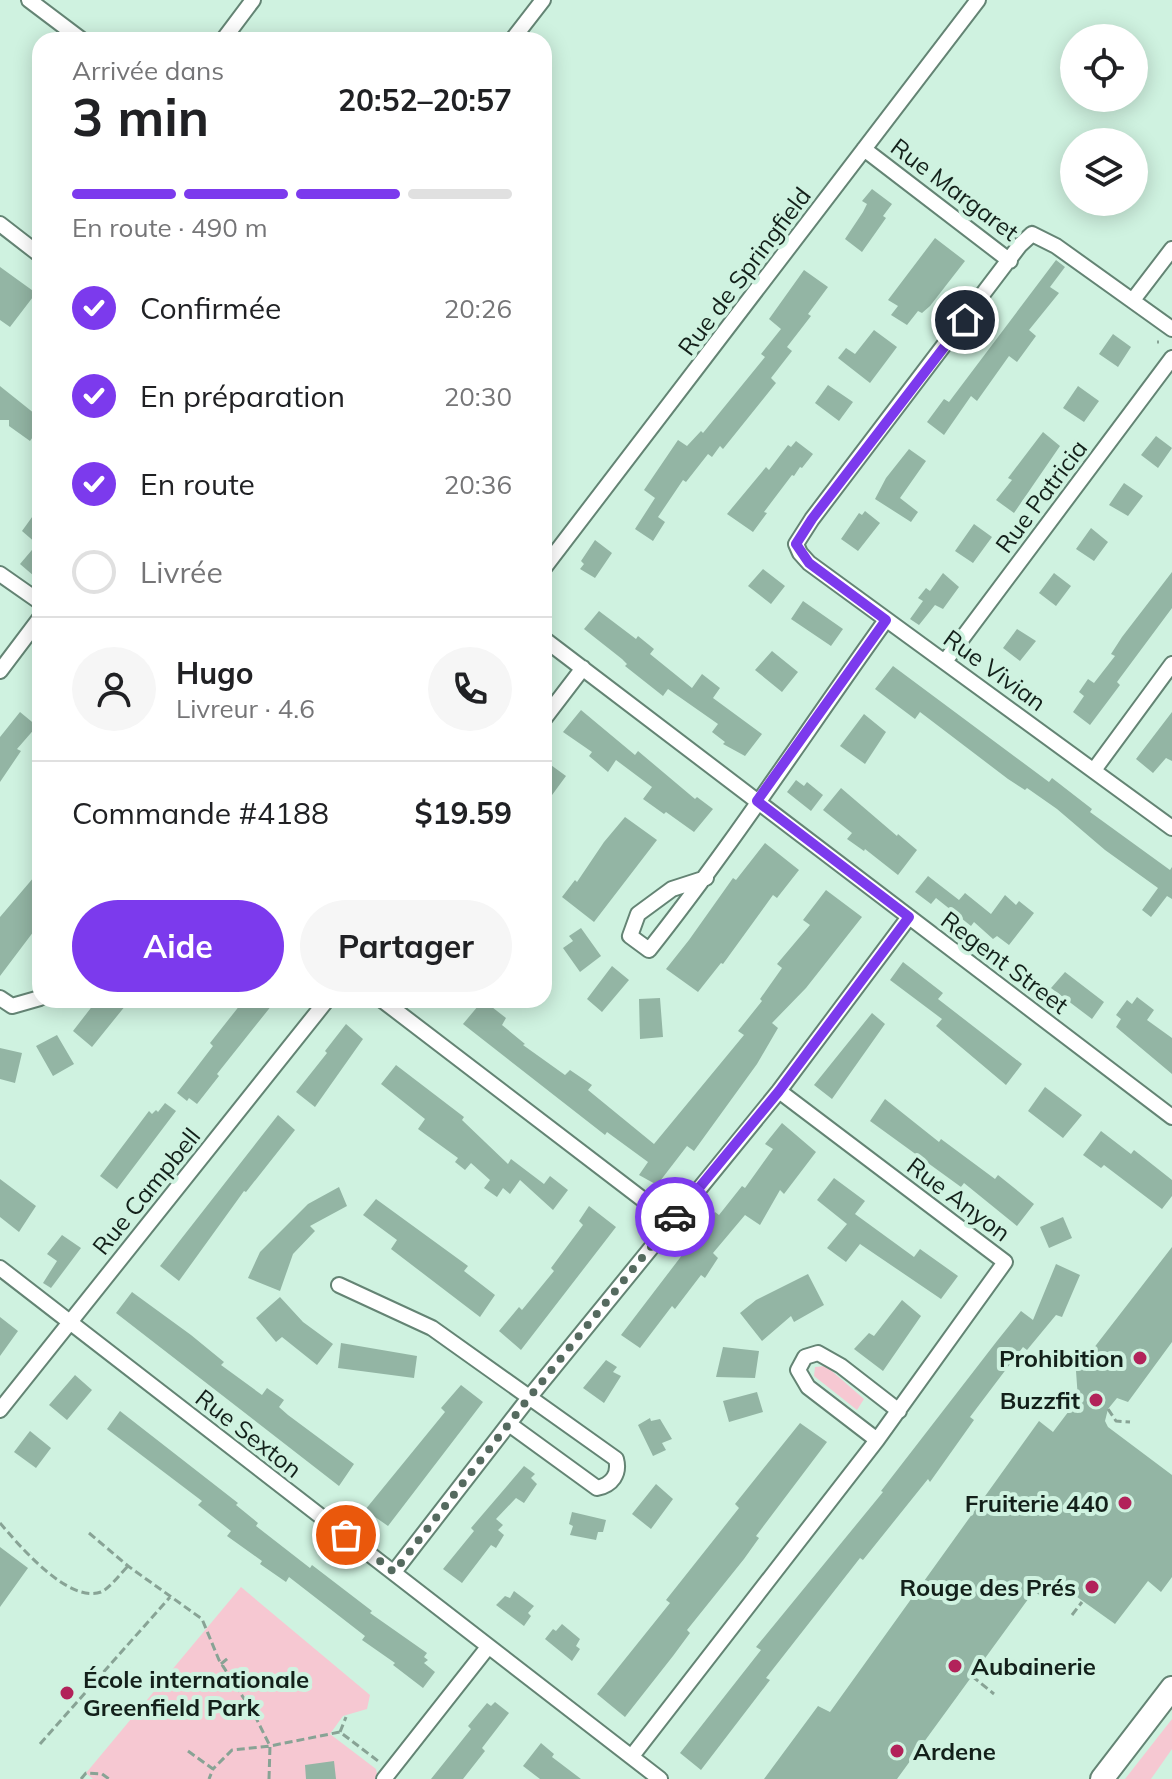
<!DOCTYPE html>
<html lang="fr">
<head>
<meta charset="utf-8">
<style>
  :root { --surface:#fff; --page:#f6f6f6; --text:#202124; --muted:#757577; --line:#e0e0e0; --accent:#7c3aed }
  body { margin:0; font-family:Mulish,sans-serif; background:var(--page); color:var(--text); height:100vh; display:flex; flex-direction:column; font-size:30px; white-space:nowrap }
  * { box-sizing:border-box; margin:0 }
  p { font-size:26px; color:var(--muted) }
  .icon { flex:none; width:44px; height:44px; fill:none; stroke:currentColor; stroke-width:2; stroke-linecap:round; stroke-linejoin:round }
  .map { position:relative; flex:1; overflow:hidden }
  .panel { position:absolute; left:32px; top:32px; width:520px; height:976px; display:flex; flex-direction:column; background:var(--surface); border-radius:24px; box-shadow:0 4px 20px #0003 }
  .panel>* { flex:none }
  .tools { position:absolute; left:1060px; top:24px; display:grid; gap:16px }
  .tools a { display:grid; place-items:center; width:88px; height:88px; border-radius:50%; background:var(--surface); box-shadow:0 4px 20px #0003; font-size:40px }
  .pin { position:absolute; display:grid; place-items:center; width:68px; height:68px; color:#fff; margin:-34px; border:4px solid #fff; border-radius:50%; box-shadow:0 2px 8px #0007 }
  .courier { position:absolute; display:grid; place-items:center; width:80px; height:80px; margin:-40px; border:6px solid #7c3aed; border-radius:50%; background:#fff; color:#222; box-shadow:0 2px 10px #0007 }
  .head em { font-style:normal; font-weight:700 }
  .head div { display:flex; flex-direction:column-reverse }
  .head { display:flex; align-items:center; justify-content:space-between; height:136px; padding:0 40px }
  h1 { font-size:52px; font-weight:700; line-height:60px }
  .bar { display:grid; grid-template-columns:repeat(4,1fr); gap:12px 8px; align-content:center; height:96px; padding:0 40px }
  .bar i { height:10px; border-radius:6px; background:var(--line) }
  .bar .current { background:var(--accent) }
  .bar p { grid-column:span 4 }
  .line { display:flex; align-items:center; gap:20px; padding:0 40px; border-top:2px solid var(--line) }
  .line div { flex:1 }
  .round { display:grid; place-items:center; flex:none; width:84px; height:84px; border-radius:42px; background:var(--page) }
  ol { padding:0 40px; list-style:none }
  li { display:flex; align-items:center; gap:24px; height:88px }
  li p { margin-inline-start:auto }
  li .icon { padding:8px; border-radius:50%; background:var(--accent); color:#fff; stroke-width:4 }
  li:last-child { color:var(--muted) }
  li i { width:44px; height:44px; border:4px solid var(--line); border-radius:50% }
  .button { display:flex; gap:16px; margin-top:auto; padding:16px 40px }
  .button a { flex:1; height:92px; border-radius:48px; background:var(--accent); color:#fff; font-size:32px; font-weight:700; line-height:92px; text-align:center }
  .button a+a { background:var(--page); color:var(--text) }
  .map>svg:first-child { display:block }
</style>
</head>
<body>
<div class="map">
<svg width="1172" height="1779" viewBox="0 0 1172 1779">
  <rect width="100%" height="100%" fill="#cff2e0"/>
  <path fill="#f6c8d2" d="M 826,1366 L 864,1399 L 857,1410 L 814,1376 L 815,1367 Z
    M 241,1587 L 370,1695 L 367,1709 L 343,1716 L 330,1734 L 376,1769 L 378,1779 L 93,1779 L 86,1773 Z
    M 1172,1719 L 1172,1749 L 1151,1779 L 1125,1779 Z"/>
  <path fill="#93b5a4" d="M 872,189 L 892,204 L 883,216 L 886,218 L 862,252 L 845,239 L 863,212 L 867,204 L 862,201 Z
    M 935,238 L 965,261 L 930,306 L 922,313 L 918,311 L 907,325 L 891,315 L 898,306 L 888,300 Z
    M 1056,260 L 1065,267 L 1050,287 L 1059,293 L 1029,330 L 1036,336 L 1017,362 L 1009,356 L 977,401 L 971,396 L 944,435 L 927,422 L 944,399 L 949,402 Z
    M 0,267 L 36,293 L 10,327 L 0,320 Z
    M 804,270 L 828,287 L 808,314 L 811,316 L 787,347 L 792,351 L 771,378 L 776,383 L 723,449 L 720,446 L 712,457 L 708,454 L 686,482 L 683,480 L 658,517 L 665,522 L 653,541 L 635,529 L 655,498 L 644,490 L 678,440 L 687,446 L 701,431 L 703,433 L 765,357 L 761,354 L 781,329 L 769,319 Z
    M 874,330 L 897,347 L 870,383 L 838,358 L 846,348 L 855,354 Z
    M 1113,334 L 1131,347 L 1118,367 L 1099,354 Z
    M 828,385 L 853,402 L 839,421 L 815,403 Z
    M 0,386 L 40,418 L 40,427 L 30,441 L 9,426 L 9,420 L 0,420 Z
    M 1078,386 L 1099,401 L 1084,422 L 1063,408 Z
    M 1043,432 L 1060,446 L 1014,513 L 996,500 L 1012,480 L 1008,478 Z
    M 1156,436 L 1172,448 L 1158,468 L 1141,455 Z
    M 796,441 L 813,454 L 802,468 L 800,467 L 794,476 L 792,475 L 764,512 L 767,513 L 753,532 L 727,514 L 766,467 L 769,470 L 788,445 L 791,447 Z
    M 909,449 L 926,461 L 900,498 L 918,512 L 911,522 L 875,499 L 886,478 Z
    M 1124,483 L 1143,496 L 1128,516 L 1109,505 Z
    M 40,506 L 40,569 L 34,576 L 20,564 L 37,544 L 22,531 Z
    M 865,511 L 880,523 L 858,551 L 841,539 L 859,513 L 862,515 Z
    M 974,524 L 992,537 L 973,563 L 955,551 Z
    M 1091,528 L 1108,542 L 1094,561 L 1076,549 Z
    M 595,540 L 612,553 L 595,578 L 580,569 L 584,564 L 581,561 Z
    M 763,569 L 785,586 L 771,604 L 748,586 Z
    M 1172,572 L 1172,608 L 1117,682 L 1120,685 L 1090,725 L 1073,712 L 1084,696 L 1079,692 L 1088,679 L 1094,683 L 1115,656 L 1111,654 L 1122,637 Z
    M 943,573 L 959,587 L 943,609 L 935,605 L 919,625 L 910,619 L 923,601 L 918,598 L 926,588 L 930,591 Z
    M 1054,573 L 1071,586 L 1056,606 L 1039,593 Z
    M 803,601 L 843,629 L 831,646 L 791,619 Z
    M 599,611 L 636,639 L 638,636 L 654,649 L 650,654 L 692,688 L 702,674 L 720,688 L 713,698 L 762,734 L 745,756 L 723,744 L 725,742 L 712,732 L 718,724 L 668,689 L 663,696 L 625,666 L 627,664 L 622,659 L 584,629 Z
    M 1017,629 L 1036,641 L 1020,661 L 1003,648 Z
    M 772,651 L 798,672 L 782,692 L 755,670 Z
    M 893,666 L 1049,782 L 1052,778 L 1092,809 L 1090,812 L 1170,870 L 1172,867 L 1172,899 L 1167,896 L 1151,917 L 1142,910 L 1158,888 L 1105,850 L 1057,809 L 1027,788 L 1025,790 L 1008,779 L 920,712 L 915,719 L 875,689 Z
    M 581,710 L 635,755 L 638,751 L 695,799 L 697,797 L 713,809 L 694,832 L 666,812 L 664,814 L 643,799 L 652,787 L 616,760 L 608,772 L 589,756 L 592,752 L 563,732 Z
    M 20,712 L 37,726 L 17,749 L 21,751 L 0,782 L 0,737 Z
    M 1172,712 L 1172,761 L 1166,758 L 1153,773 L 1136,759 Z
    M 864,714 L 886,732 L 865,764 L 840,746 Z
    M 544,760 L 566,776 L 544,806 Z
    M 796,780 L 804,786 L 807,782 L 823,795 L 811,811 L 787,792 Z
    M 841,788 L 897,836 L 898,834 L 917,850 L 898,875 L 865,849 L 864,851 L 847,839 L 852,833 L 823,810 Z
    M 625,817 L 657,840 L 594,922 L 562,897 L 575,880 L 577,882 L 604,842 Z
    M 765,843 L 799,870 L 777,898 L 773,895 L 723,964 L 721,963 L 698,992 L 666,969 L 689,940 L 733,878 L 736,880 Z
    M 40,870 L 40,923 L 0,976 L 0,917 Z
    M 928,876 L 959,900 L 965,893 L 991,914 L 1005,895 L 1016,905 L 1019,901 L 1034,913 L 1009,945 L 997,936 L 993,939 L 974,922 L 971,926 L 936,898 L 931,904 L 915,892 Z
    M 826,890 L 862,917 L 806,988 L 772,1023 L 778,1028 L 757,1064 L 694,1151 L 687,1146 L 657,1185 L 639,1175 L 648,1162 L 607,1132 L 605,1135 L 463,1024 L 483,1000 L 506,1018 L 502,1025 L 525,1044 L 523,1045 L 565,1075 L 570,1070 L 592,1085 L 588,1090 L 654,1144 L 744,1035 L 738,1031 L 762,1001 L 760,999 L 782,968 L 777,964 L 810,925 L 803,920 Z
    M 581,928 L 601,956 L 580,972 L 563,948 L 573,941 L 569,936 Z
    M 903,962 L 943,993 L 938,999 L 1022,1064 L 1006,1085 L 936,1026 L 942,1019 L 890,980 Z
    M 612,966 L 629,980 L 602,1012 L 587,999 Z
    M 1065,972 L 1104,1002 L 1092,1019 L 1051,988 Z
    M 1137,997 L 1154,1010 L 1147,1020 L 1172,1038 L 1172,1074 L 1116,1027 L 1121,1019 L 1116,1015 L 1127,1000 L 1132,1004 Z
    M 660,998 L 663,1037 L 640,1039 L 639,999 Z
    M 97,1000 L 130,1000 L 92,1047 L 73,1031 Z
    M 244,1000 L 276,1000 L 217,1074 L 219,1076 L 197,1104 L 189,1098 L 187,1101 L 177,1093 L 213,1046 L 210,1043 Z
    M 872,1013 L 885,1024 L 832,1099 L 814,1085 Z
    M 346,1024 L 363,1039 L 315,1107 L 296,1092 L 327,1053 L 325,1051 Z
    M 57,1035 L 74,1064 L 53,1076 L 36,1046 Z
    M 0,1048 L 22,1053 L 15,1083 L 0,1079 Z
    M 396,1065 L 464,1117 L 462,1120 L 508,1164 L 511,1159 L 544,1184 L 550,1176 L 568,1190 L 553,1210 L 520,1180 L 510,1194 L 503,1188 L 497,1197 L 484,1188 L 490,1180 L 471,1163 L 465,1170 L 455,1162 L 458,1158 L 418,1129 L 425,1119 L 381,1084 Z
    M 1045,1087 L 1082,1115 L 1063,1138 L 1028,1111 Z
    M 885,1099 L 939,1142 L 941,1139 L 995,1179 L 998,1175 L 1034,1204 L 1017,1226 L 964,1183 L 961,1187 L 870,1121 Z
    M 165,1103 L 176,1111 L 117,1189 L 100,1176 L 149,1111 L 152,1114 L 156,1110 L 158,1112 Z
    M 278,1115 L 295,1130 L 246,1192 L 244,1191 L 179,1281 L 160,1266 Z
    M 782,1123 L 816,1152 L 784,1194 L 780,1190 L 760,1225 L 745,1215 L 713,1253 L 718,1258 L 705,1278 L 701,1275 L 675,1309 L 672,1306 L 640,1348 L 621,1335 L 715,1212 L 719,1215 L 742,1186 L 745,1188 L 773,1149 L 765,1144 Z
    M 1101,1131 L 1131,1154 L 1134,1150 L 1172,1180 L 1172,1196 L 1162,1209 L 1104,1165 L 1101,1168 L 1083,1155 Z
    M 834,1178 L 865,1201 L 855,1214 L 914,1257 L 920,1249 L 958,1276 L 941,1299 L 860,1244 L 846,1262 L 827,1248 L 847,1224 L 817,1200 Z
    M 0,1179 L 36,1206 L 19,1232 L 0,1217 Z
    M 339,1187 L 347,1206 L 310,1226 L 315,1231 L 293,1254 L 280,1291 L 248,1278 L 260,1252 L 308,1204 Z
    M 376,1199 L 468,1266 L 464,1271 L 495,1295 L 480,1317 L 391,1249 L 397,1240 L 363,1215 Z
    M 589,1206 L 616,1227 L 521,1350 L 499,1331 L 519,1307 L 522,1310 L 554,1271 L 551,1268 L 583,1225 L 579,1221 Z
    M 1063,1217 L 1072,1238 L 1049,1248 L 1040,1227 Z
    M 62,1235 L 81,1248 L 51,1288 L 43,1283 L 57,1261 L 47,1254 Z
    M 1172,1247 L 1172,1342 L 1128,1402 L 1117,1398 L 1108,1409 L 1105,1421 L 1108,1427 L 1172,1475 L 1172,1577 L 1161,1592 L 1148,1581 L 1115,1624 L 1059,1584 L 1046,1600 L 1034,1591 L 897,1779 L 764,1779 L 818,1706 L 830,1712 L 1039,1421 L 1053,1432 L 1078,1399 L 1076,1371 Z
    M 1056,1264 L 1080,1275 L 1062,1317 L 1056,1315 L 1027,1350 L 1023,1347 L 970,1417 L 974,1420 L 930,1482 L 928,1479 L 863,1560 L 860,1558 L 766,1678 L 770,1680 L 701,1770 L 680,1753 L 761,1650 L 756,1647 L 883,1492 L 881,1491 L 997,1341 L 1021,1311 L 1033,1320 Z
    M 808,1274 L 824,1305 L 794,1322 L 791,1316 L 762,1341 L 740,1313 L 756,1300 Z
    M 132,1292 L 191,1335 L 224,1362 L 221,1365 L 262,1395 L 267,1388 L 284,1400 L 279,1407 L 288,1415 L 354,1464 L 339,1486 L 116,1313 Z
    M 280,1297 L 303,1322 L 333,1344 L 317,1365 L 282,1337 L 276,1342 L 256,1318 Z
    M 902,1300 L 921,1316 L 883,1371 L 854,1349 L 869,1333 L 874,1336 Z
    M 0,1317 L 18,1331 L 0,1356 Z
    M 341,1343 L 417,1356 L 414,1378 L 338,1368 Z
    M 723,1347 L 759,1351 L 755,1378 L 716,1377 Z
    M 606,1360 L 617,1367 L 613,1372 L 621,1376 L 604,1403 L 583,1388 Z
    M 75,1375 L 92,1390 L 67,1420 L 49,1405 Z
    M 461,1385 L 483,1402 L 388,1526 L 365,1510 L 445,1412 L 441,1408 Z
    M 757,1392 L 763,1412 L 729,1422 L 723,1401 Z
    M 120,1411 L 238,1503 L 236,1505 L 258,1523 L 256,1526 L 310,1568 L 312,1565 L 372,1611 L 370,1613 L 427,1653 L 424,1657 L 428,1660 L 424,1663 L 435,1672 L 423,1688 L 393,1665 L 395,1663 L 362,1640 L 365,1636 L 289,1577 L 286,1582 L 260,1564 L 262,1561 L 227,1536 L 231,1531 L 198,1505 L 202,1501 L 107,1429 Z
    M 650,1418 L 651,1421 L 660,1419 L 672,1439 L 662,1443 L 666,1450 L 653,1456 L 638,1425 Z
    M 800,1423 L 827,1442 L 756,1536 L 759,1538 L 744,1559 L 687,1630 L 690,1633 L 673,1656 L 625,1717 L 597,1694 L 670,1603 L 666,1600 L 739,1508 L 735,1504 Z
    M 30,1431 L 51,1448 L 36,1468 L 14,1452 Z
    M 524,1466 L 535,1474 L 531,1478 L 537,1484 L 524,1503 L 516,1498 L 496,1519 L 503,1525 L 498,1530 L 504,1535 L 496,1548 L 491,1545 L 462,1583 L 443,1569 L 474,1531 L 471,1528 Z
    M 656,1484 L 673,1499 L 651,1529 L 632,1514 Z
    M 572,1512 L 606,1520 L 603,1532 L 598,1532 L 596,1540 L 570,1535 L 573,1526 L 569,1524 Z
    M 0,1547 L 28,1568 L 0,1607 Z
    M 514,1591 L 534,1606 L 528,1613 L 531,1616 L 524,1626 L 496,1605 L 505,1596 L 510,1598 Z
    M 562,1624 L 580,1639 L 576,1646 L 580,1649 L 572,1661 L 545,1639 L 553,1629 L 556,1631 Z
    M 495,1702 L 509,1713 L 482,1748 L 485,1751 L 463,1779 L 431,1779 L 471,1729 L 468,1726 L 487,1703 L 491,1706 Z
    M 541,1743 L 554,1754 L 552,1757 L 581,1779 L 540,1779 L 523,1766 Z
    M 334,1761 L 336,1779 L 306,1779 L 305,1765 Z"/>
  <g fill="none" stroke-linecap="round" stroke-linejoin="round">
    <g stroke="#648474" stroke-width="18">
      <path id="minor" d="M 29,0 L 82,40
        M 223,40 L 253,0
        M 512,40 L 543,0
        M 864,149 L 1010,261
        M 0,224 L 40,255
        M 1133,300 L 1172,249
        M 1172,329 L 1056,246 L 1032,234 L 1020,245 L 812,519 L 796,544 L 800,553 L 809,563 L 1172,828
        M 544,568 L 978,0
        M 0,574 L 40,602
        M 544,639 L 1172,1117
        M 946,660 L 1172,358
        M 0,671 L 40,618
        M 544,719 L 583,668
        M 1094,770 L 1172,664
        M 706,878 L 672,889 L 638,914 L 630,936 L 649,950 C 733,844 807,730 886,620
        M 0,998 L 12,1006 L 40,998
        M 382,1000 L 671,1221
        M 0,1268 L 660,1779
        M 339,1285 L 432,1328 L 616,1459 C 620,1474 612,1485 597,1488 L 509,1424
        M 0,1410 L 327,1000
        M 877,1440 L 808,1387 L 798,1370 L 805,1357 L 818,1353 L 841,1366 L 899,1411
        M 394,1572 L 528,1399 L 779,1091 L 909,917
        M 632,1756 L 877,1440 L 1005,1262 L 779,1091
        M 384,1779 L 488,1647"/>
    </g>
    <g stroke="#648474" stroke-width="26">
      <path id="primary" d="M 1102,1779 L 1172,1688"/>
    </g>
    <path stroke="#88a395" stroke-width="3" stroke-dasharray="8 4" stroke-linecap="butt" d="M 1157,342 L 1159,342
      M 1108,1409 L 1116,1421 L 1130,1422
      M 0,1523 C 18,1544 68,1604 101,1592 C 110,1588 121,1573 128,1566
      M 89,1533 L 128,1566 L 202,1619 L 219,1660 L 254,1714 L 270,1746 L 232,1750 L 213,1769
      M 1072,1615 L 1082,1602
      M 221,1664 L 228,1658
      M 972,1676 L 994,1694
      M 340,1732 L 346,1717
      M 40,1744 L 170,1597
      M 188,1751 L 213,1769 L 209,1779
      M 81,1779 L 86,1773 L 102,1774 L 109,1779
      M 269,1779 L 270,1746 L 340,1732 L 378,1761"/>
    <use href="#minor" stroke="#fff" stroke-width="14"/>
    <use href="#primary" stroke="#fff" stroke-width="22"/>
  </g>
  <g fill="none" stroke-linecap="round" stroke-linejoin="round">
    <path stroke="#556a5f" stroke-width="8" stroke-dasharray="0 14.4" d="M 346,1535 L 394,1572 L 528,1399 L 675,1217"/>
    <path stroke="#7c3aed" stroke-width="10" d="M 675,1217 L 779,1091 L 909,917 L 757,801 L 886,620 L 809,563 L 796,544 L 812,519 L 965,320"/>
  </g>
  <g fill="#b2235a" stroke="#cff2e0" stroke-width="3">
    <circle cx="1140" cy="1358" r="8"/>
    <circle cx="1096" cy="1400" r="8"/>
    <circle cx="1125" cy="1503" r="8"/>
    <circle cx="1092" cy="1587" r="8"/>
    <circle cx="955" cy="1666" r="8"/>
    <circle cx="67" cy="1693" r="8"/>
    <circle cx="897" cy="1751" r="8"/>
  </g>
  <g text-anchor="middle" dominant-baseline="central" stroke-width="8" stroke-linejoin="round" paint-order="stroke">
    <g font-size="24" fill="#13201a" stroke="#cff2e0">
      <text transform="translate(955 189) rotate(37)">Rue Margaret</text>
      <text transform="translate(744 271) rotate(-53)">Rue de Springfield</text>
      <text transform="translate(1041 496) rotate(-53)">Rue Patricia</text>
      <text transform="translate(995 670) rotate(36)">Rue Vivian</text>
      <text transform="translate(1005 962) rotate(37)">Regent Street</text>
      <text transform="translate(146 1191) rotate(-51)">Rue Campbell</text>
      <text transform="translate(959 1199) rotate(37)">Rue Anyon</text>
      <text transform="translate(249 1433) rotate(38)">Rue Sexton</text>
    </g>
    <g font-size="24" font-weight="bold" fill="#13201a" stroke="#cff2e0" text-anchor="end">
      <text x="1124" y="1358">Prohibition</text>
      <text x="1080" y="1400">Buzzfit</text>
      <text x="1109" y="1503">Fruiterie 440</text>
      <text x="1076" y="1587">Rouge des Prés</text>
      <text x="971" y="1666" text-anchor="start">Aubainerie</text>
      <text x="83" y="1679" text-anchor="start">École internationale<tspan x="83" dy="28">Greenfield Park</tspan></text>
      <text x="913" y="1751" text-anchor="start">Ardene</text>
    </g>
  </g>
</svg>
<div class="tools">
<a><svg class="icon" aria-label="locate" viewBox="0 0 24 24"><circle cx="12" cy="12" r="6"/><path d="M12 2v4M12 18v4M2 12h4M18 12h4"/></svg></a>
<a><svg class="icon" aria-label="layers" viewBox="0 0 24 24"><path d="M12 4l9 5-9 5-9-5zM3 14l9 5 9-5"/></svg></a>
</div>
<div class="pin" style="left:346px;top:1535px;background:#ea580c"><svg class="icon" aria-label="bag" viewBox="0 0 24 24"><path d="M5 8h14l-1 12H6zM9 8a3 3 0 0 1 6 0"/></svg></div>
<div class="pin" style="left:965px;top:320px;background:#1f2937"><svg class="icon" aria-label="home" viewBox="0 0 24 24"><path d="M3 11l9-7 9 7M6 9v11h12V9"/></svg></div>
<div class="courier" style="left:675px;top:1217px"><svg class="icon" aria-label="car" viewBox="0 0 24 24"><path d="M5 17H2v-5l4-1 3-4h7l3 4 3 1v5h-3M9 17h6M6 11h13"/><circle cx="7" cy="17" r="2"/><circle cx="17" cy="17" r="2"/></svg></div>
<section class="panel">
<div class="head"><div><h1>3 min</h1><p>Arrivée dans</p></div><em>20:52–20:57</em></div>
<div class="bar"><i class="current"></i><i class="current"></i><i class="current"></i><i></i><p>En route · 490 m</p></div>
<ol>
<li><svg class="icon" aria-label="check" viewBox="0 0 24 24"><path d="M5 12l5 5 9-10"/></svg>Confirmée<p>20:26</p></li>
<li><svg class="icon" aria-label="check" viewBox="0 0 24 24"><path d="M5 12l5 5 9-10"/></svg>En préparation<p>20:30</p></li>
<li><svg class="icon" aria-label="check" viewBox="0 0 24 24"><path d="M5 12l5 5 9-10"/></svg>En route<p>20:36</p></li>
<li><i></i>Livrée</li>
</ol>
<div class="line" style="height:144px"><a class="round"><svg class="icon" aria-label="person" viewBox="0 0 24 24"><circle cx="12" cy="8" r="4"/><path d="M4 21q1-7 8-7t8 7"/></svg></a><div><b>Hugo</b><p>Livreur · 4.6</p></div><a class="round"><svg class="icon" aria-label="phone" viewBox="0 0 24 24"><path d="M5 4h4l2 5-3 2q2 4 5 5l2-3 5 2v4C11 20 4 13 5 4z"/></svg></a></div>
<div class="line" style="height:104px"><div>Commande #4188</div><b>$19.59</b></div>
<div class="button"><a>Aide</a><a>Partager</a></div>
</section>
</div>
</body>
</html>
